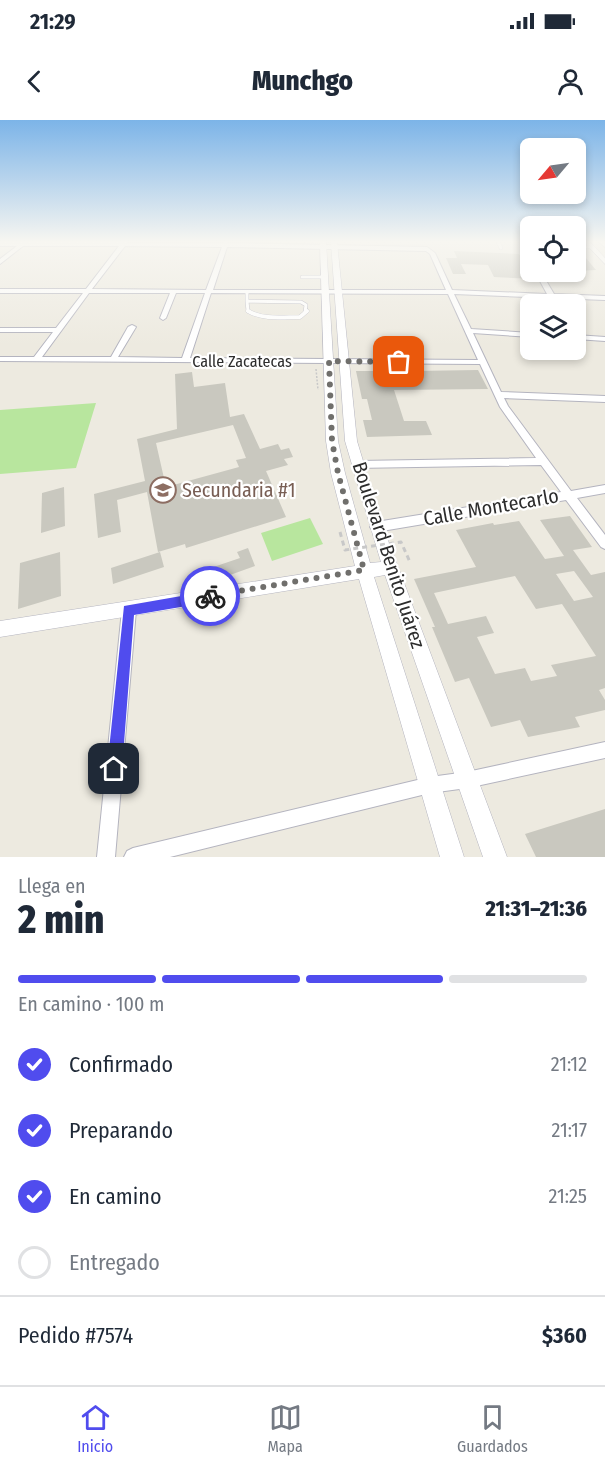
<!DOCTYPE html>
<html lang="es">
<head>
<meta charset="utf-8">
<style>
  :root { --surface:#fff; --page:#f6f6f7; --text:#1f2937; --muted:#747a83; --line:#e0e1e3; --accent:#504cee }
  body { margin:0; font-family:"Fira Sans Condensed",sans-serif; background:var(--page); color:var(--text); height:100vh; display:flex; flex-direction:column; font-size:22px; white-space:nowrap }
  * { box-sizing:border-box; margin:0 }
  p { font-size:20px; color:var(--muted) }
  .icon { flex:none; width:33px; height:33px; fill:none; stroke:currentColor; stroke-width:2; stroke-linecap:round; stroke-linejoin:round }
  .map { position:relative; height:737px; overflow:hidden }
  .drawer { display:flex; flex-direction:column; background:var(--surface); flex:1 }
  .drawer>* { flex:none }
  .needle { width:39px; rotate:241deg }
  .fabs { position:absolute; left:520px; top:18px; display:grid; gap:12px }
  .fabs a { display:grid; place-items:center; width:66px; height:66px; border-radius:9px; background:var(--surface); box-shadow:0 3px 9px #0003; font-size:30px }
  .pin { position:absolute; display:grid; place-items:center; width:51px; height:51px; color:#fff; margin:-26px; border-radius:12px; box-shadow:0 3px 9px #0006 }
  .courier { position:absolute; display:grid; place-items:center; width:60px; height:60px; margin:-30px; border:4px solid #504cee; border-radius:50%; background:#fff; color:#222; box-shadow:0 2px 8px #0007 }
  .head em { font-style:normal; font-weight:800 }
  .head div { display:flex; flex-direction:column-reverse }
  .head { display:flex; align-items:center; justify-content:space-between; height:102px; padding:0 18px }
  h1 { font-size:39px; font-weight:800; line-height:45px }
  .bar { display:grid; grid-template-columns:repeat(4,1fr); gap:9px 6px; align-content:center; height:72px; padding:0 18px }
  .bar i { height:8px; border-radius:4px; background:var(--line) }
  .bar .current { background:var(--accent) }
  .bar p { grid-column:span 4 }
  .line { display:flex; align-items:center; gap:15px; padding:0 18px; border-top:2px solid var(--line) }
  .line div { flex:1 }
  ol { padding:0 18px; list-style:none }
  li { display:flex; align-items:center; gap:18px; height:66px }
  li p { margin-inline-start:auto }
  li .icon { padding:6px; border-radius:50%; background:var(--accent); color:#fff; stroke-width:4 }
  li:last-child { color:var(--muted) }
  li i { width:33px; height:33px; border:3px solid var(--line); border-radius:50% }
  .status { display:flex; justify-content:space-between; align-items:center; height:42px; padding:0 30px; background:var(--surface); direction:ltr }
  .status svg { height:16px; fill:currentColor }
  header { display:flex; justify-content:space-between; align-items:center; height:78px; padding:0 18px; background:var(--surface); font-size:27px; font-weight:800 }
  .dock { display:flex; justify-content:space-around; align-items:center; height:84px; border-top:2px solid var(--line); background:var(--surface); font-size:16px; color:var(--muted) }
  .dock a { display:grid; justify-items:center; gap:3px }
  .dock .current { color:var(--accent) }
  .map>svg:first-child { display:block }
</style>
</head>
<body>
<div class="status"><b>21:29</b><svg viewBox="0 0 49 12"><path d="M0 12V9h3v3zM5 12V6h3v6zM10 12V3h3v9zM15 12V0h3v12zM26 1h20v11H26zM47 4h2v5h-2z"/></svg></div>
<header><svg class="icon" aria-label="back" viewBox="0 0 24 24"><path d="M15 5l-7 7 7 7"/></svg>Munchgo<svg class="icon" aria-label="person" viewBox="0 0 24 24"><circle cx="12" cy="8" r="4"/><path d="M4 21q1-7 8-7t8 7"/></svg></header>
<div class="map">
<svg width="605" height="737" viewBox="0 0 605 737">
  <rect width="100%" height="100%" fill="#edeae0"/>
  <path fill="#b8e69e" d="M 96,283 L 76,348 L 0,354 L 0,290 Z
    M 310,398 L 323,424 L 272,441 L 261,413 Z"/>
  <path fill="#c9c8bf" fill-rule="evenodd" d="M 454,131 L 519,134 L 534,159 L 494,157 L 488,145 L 461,144 L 466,154 L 453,154 L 446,138 L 457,138 Z
    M 576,134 L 579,137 L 586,138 L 596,150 L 576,151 Z
    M 478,250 L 488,269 L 394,270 L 404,301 L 426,301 L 432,315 L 367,317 L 363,300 L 372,300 L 367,279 L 362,279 L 356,251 L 380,251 L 383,262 L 417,261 L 413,251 Z
    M 192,252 L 194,267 L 225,263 L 230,297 L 244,294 L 260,329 L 278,324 L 281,330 L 289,328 L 293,337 L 284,339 L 288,345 L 266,351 L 286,397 L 186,428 L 185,424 L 158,432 L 147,372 L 117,380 L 121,412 L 98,418 L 94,374 L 145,361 L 137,319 L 177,309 L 175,254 ZM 233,305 L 246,338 L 236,340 L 239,347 L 166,367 L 156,323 Z
    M 64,367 L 65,406 L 41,413 L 42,373 Z
    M 570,396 L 592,427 L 573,430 L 591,455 L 605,452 L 605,568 L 599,570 L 605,580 L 605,590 L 575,597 L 580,607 L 528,617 L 520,600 L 491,607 L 469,558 L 455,562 L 432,507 L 435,507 L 414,459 L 476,447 L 456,410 L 493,403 L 494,405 L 519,401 L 545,439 L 564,436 L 540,400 ZM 574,451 L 593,477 L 574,481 L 556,454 ZM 515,456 L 536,489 L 562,484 L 596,536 L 551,545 L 557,556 L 531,561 L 525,548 L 495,554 L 477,517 L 494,513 L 486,496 L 448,504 L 434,473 Z
    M 248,428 L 255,446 L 191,469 L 187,456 L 240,438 L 237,432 Z
    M 60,432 L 61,476 L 18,489 L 20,443 Z
    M 160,432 L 164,447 L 113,464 L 111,448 Z
    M 605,689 L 605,737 L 536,737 L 525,714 Z"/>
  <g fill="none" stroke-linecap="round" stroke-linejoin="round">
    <g stroke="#b4b4bf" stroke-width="4">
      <path id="lane-far1" d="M 498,122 L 501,128
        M 531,127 L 529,130 L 531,134
        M 576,127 L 592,127
        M 302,157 L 325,157
        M 247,173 L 247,181
        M 247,181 L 301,182 L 306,185 L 305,192
        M 247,181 L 248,191 L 250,192"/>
    </g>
    <g stroke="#b4b4bf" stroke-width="4.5">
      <path id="lane" d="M 248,191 C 263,200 283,197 300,197 L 307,191"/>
    </g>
    <g stroke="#b4b4bf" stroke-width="2">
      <path id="street" d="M 0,122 L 127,122 L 127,123 L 223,123 L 224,122 L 228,122 L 228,123 L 427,127 L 435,133 L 452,170 L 547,174 L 535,152 L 541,152 L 554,174 L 605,176 L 605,180 L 454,174 L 471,209 L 531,213 L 531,217 L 473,213 L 501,272 L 605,276 L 605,282 L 504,278 L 508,286 L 571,371 L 605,365 L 605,373 L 577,378 L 605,415 L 605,429 L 601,427 L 566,380 L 376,412 L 372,410 L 370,407 L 372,404 L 376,402 L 561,372 L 541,345 L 354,348 L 353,345 L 358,341 L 536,338 L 500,287 L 480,244 L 0,241 L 0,237 L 34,237 L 53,212 L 0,212 L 0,208 L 56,208 L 83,173 L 0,173 L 0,169 L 86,169 L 119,126 L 23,126 L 0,144 L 0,139 L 17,126 L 0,126 ZM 125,126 L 222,127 L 206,170 L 92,169 ZM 227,127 L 426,131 L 430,134 L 446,170 L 213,170 ZM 89,173 L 170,173 L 160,198 L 163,200 L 166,198 L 176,173 L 205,173 L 182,238 L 118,237 L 136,207 L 132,205 L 128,207 L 111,237 L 42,237 ZM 211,173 L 448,174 L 478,240 L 190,238 Z
        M 576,215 L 605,217 L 605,221 L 576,219 Z
        M 129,484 L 134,486 L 136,490 L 115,737 L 97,737 L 122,490 L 124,486 Z
        M 605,622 L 605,638 L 467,668 L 430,673 L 170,737 L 124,737 L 127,731 L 133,728 L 430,657 L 467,652 Z"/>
    </g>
    <g stroke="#b4b4bf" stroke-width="1">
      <path id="secondary" d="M 320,122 L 326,122 L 338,321 L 345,353 L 370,443 L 381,442 L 345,321 L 331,122 L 337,122 L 357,321 L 383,407 L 507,737 L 483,737 L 385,455 L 374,457 L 464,737 L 440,737 L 359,459 L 0,517 L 0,501 L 355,446 L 331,353 L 326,321 Z
        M 584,122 L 590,122 L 605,138 L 605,144 Z
        M 599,122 L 605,122 L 605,127 Z"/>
    </g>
    <path stroke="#c8c8c8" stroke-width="1.5" stroke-dasharray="2 1.5" stroke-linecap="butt" d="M 316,249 L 318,270"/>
    <use href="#lane-far1" stroke="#fff" stroke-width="3"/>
    <use href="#lane" stroke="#fff" stroke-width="4"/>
    <use href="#street" fill="#fff" fill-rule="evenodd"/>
    <use href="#secondary" fill="#fff" fill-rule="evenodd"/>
    <path stroke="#c8c8c8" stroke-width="3" stroke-dasharray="5 4" stroke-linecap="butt" d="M 340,412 L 345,430 L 401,422 L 410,442"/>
  </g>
  <linearGradient id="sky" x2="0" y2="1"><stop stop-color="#7cb4e8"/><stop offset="0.54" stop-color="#f7f6f1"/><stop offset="1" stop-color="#f7f6f1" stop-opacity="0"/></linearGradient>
  <rect width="605" height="225" fill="url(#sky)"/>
  <path fill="#504cee" d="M 210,471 L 216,476 L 210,482 L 134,495 L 122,649 L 120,655 L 114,657 L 109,655 L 107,649 L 124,486 Z"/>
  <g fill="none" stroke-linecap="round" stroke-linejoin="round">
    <path stroke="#706f6c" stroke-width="6" stroke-dasharray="0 10.8" d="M 210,476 L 364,450 L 338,353 L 332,321 L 329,241 L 399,242"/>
  </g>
  <defs>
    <g id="school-ring" transform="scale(1.35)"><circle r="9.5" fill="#fff" stroke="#8d6e63" stroke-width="1.5"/><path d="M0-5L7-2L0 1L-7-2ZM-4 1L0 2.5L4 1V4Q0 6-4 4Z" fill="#8d6e63"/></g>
  </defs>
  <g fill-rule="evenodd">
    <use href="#school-ring" x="163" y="370"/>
  </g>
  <g text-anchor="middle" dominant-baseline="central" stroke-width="4.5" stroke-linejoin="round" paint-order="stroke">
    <g font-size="16" fill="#2d2d2d" stroke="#fff">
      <text x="242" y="241">Calle Zacatecas</text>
    </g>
    <g font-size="20" fill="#785e54" stroke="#fff" text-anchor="start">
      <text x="182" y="370">Secundaria #1</text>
    </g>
    <g font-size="20" fill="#2d2d2d" stroke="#fff">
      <text transform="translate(491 387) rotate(-10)">Calle Montecarlo</text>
      <text transform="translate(389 435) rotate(72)">Boulevard Benito Juárez</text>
    </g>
  </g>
</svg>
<div class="fabs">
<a><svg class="needle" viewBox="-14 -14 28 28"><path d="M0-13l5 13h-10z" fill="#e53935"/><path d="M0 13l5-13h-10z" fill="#747a83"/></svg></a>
<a><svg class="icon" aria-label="locate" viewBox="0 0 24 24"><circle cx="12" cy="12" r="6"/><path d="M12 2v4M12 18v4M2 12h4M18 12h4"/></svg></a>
<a><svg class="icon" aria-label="layers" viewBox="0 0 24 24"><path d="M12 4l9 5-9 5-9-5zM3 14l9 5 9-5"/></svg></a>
</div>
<div class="pin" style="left:399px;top:242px;background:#ea580c"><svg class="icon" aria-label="bag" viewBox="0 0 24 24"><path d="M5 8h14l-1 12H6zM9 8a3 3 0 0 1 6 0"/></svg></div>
<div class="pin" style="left:114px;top:649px;background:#1f2937"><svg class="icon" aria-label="home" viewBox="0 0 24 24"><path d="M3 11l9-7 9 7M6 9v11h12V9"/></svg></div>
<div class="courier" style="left:210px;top:476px"><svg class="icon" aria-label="bike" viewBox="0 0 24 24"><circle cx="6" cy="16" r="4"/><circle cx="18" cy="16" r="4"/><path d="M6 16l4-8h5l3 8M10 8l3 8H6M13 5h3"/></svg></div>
</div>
<section class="drawer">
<div class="head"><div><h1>2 min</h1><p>Llega en</p></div><em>21:31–21:36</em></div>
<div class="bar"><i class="current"></i><i class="current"></i><i class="current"></i><i></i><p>En camino · 100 m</p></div>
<ol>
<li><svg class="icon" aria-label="check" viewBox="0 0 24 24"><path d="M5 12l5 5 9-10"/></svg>Confirmado<p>21:12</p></li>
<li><svg class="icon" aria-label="check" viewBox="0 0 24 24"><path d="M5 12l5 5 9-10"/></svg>Preparando<p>21:17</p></li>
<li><svg class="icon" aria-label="check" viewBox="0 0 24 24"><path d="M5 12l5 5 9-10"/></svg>En camino<p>21:25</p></li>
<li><i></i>Entregado</li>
</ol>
<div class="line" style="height:78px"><div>Pedido #7574</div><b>$360</b></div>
</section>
<nav class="dock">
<a class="current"><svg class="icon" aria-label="home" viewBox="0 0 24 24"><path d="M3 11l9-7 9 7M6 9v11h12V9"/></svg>Inicio</a>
<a><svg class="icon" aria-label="map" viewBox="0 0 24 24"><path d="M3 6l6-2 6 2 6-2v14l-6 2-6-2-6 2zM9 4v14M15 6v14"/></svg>Mapa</a>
<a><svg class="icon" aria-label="saved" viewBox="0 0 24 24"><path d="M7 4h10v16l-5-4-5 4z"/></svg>Guardados</a>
</nav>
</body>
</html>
